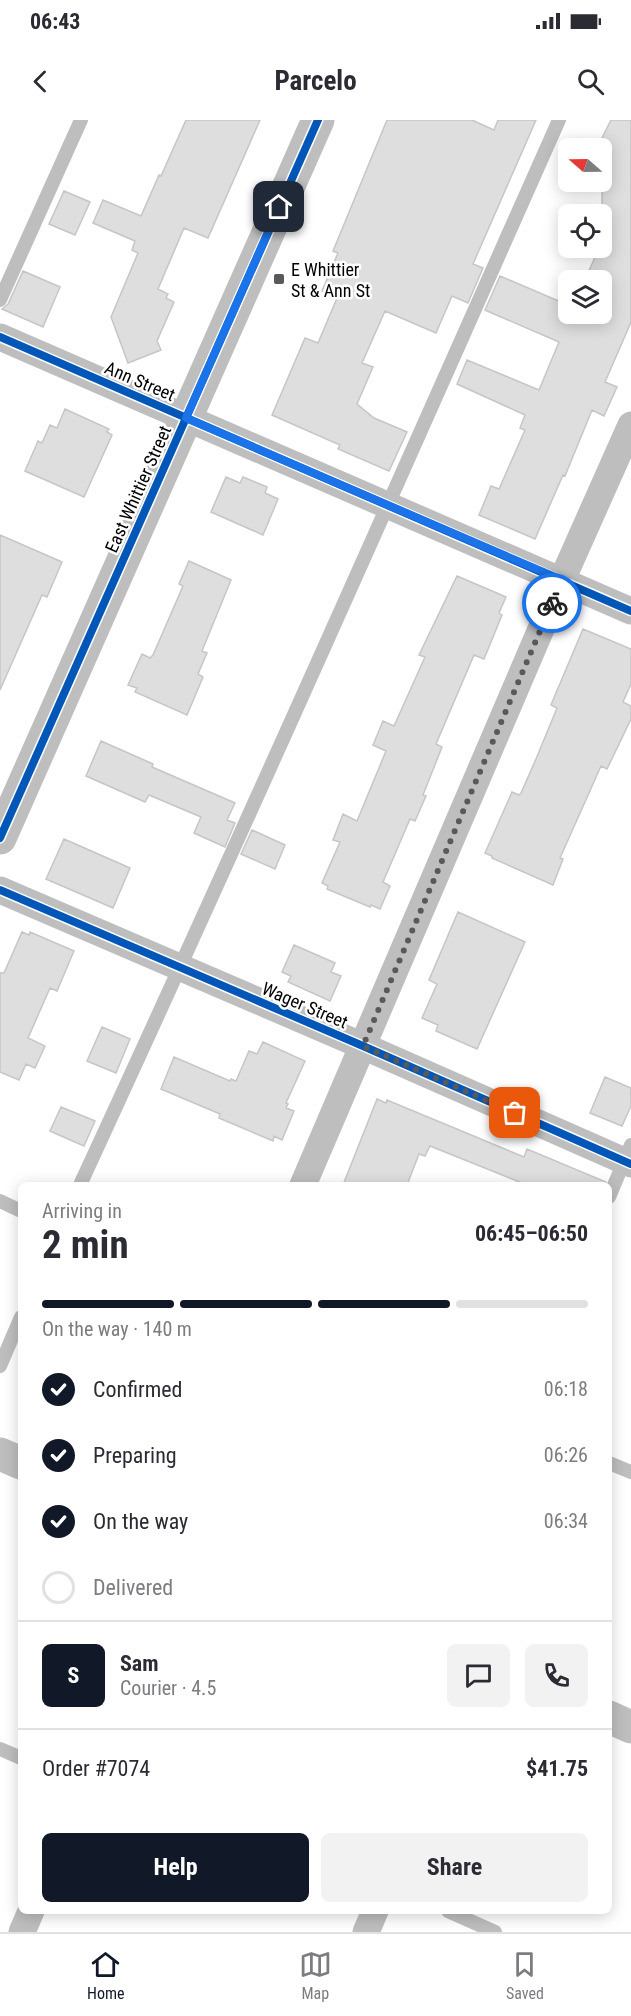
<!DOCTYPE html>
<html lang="en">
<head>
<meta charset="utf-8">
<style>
  :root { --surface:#fff; --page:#f2f2f3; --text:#2b2b33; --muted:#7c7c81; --line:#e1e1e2; --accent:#111827 }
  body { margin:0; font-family:"Roboto Condensed",sans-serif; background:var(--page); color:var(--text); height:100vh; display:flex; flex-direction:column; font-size:22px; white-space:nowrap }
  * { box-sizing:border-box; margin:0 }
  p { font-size:20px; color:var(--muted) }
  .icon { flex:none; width:33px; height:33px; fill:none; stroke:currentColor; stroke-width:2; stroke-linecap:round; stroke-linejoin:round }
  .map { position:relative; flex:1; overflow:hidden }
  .panel { position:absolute; left:18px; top:1062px; width:594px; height:732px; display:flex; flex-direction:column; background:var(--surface); border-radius:9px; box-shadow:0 3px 15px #0003 }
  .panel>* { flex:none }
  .needle { width:39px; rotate:290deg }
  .tools { position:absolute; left:558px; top:18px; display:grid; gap:12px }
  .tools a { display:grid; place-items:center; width:54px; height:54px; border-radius:9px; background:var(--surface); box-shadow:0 3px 15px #0003; font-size:30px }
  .pin { position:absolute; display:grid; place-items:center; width:51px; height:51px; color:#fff; margin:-26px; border-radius:12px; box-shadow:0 3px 9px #0006 }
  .courier { position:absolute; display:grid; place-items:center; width:60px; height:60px; margin:-30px; border:4px solid #1a73e8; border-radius:50%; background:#fff; color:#222; box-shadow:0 2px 8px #0007 }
  .overview em { font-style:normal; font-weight:700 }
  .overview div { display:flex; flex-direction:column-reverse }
  .overview { display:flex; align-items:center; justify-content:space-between; height:102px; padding:0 24px }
  h1 { font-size:39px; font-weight:700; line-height:45px }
  .bar { display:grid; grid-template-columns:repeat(4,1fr); gap:9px 6px; align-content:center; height:72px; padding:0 24px }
  .bar i { height:8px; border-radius:4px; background:var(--line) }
  .bar .current { background:var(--accent) }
  .bar p { grid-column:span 4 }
  .line { display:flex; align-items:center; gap:15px; padding:0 24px; border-top:2px solid var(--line) }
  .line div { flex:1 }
  .round { display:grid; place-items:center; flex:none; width:63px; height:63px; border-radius:9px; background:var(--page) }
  ol { padding:0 24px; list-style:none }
  li { display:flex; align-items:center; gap:18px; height:66px }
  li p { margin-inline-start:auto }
  li .icon { padding:6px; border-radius:50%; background:var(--accent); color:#fff; stroke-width:4 }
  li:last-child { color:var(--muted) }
  li i { width:33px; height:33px; border:3px solid var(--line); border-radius:50% }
  .action { display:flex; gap:12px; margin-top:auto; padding:12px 24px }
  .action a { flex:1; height:69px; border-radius:9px; background:var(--accent); color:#fff; font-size:24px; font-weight:700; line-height:69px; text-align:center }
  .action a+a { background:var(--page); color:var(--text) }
  .status { display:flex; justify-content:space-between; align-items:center; height:42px; padding:0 30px; background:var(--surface); direction:ltr }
  .status svg { height:16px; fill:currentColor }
  header { display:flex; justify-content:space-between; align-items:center; height:78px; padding:0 24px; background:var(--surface); font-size:27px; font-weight:700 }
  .menu { display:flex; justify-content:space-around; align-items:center; height:84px; border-top:2px solid var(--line); background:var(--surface); font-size:16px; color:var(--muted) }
  .menu a { display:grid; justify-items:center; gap:3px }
  .menu .current { color:var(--accent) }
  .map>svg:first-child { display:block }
</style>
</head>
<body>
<div class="status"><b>06:43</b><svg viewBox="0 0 49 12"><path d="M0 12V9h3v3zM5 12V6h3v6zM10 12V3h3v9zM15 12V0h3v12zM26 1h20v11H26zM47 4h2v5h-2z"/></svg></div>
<header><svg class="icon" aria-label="back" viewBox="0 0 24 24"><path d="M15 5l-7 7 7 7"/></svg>Parcelo<svg class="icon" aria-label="search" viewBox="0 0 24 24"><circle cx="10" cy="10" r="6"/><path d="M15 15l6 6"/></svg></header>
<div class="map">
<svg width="631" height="1812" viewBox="0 0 631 1812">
  <rect width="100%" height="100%" fill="#fff"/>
  <path fill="#dedede" stroke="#c6c6c6" stroke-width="1.5" d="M 186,0 L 260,0 L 208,118 L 184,108 L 158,169 L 168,174 L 166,178 L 174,182 L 157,221 L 161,230 L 128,243 L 111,197 L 138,133 L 132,130 L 135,121 L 93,103 L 103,80 L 141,96 L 159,55 L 161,56 Z
    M 387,0 L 472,0 L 494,10 L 498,0 L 536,0 L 473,144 L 483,148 L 468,183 L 452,176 L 436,213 L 385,191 L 362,243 L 373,247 L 357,284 L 374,298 L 407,312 L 389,351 L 338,329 L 340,325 L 272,295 L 305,218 L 318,223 L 337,178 L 322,171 L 338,133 L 333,131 Z
    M 611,0 L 631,0 L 631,202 L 605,262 L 617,267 L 604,296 L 592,290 L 565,356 L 563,355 L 535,419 L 479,395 L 491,366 L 499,369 L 525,310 L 520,308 L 525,295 L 457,264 L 467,240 L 539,270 L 559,222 L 485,190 L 500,156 L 568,185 L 568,194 L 602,194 L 602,160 L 585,160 L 599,128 L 602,128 L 602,66 L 590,62 L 602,62 L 602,28 L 597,28 Z
    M 64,71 L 90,82 L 75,115 L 49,104 Z
    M 23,151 L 60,167 L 43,207 L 2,189 L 8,184 Z
    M 65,289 L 109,309 L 107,312 L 112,315 L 84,377 L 25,351 L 38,321 L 42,323 L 50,305 L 57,308 Z
    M 226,357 L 240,363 L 243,357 L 267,367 L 265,373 L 278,379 L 263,415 L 211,392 Z
    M 0,415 L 62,442 L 47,477 L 42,475 L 0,570 Z
    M 189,441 L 231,460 L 202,531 L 207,533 L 198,554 L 203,557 L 187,595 L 135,572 L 137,568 L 128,565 L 142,534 L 150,538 L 153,535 L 183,466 L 179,464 Z
    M 457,456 L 506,477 L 499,493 L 502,495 L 484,539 L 474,535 L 436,624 L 442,627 L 423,675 L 426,676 L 415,701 L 410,699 L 383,762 L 390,766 L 380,789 L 371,785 L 370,787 L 327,769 L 328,766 L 322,763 L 340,722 L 333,720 L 343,694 L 357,701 L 386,631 L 373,625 L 383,601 L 394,606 L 425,537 L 419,535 Z
    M 583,509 L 631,529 L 631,564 L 623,582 L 631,586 L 631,599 L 607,649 L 601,646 L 560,738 L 563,739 L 553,765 L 492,738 L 492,736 L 485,733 L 512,672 L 519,675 L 521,673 L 536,639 L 557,588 L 551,585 Z
    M 101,621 L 153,644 L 152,647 L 235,683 L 227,700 L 235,703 L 225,727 L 194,713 L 201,697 L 149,675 L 145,682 L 86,656 Z
    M 252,710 L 285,725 L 275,749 L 241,734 Z
    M 64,719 L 130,748 L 113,788 L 46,759 Z
    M 458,792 L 525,822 L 477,929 L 436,911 L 438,905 L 422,898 L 437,864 L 429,860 Z
    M 22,812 L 29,815 L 30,812 L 74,831 L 57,871 L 50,868 L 28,918 L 45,926 L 35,948 L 26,944 L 19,960 L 0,952 L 0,853 L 4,853 Z
    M 294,825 L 335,843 L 331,852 L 341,856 L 330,881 L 288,862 L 291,856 L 282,852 Z
    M 102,907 L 130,919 L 116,953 L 87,941 Z
    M 263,922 L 305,941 L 286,983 L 288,984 L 286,988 L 294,991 L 282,1020 L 274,1016 L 273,1021 L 219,998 L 220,994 L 161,969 L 174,937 L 230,961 L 231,959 L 236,961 L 249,931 L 257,934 Z
    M 605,957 L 631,968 L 631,986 L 622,1006 L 590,993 Z
    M 377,979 L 386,983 L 387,980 L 524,1037 L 527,1029 L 606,1062 L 604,1065 L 527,1065 L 430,1026 L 425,1036 L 419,1034 L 407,1065 L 343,1065 Z
    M 61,987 L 95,1001 L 84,1026 L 50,1011 Z"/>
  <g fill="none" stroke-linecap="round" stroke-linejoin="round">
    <path stroke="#bebebe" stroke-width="14" d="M 0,180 L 81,0
      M 80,1065 C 243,712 401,356 559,0
      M 609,1077 L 631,1025
      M 0,1081 L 21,1091
      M 0,1246 L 21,1197
      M 609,1343 L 631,1352
      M 0,1629 L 21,1638
      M 448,1791 L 495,1812"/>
    <path stroke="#bebebe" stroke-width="27" d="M 0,217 L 631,491
      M 0,770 L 363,926 L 631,1044
      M 303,1065 L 562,460 L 631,305
      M 22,1812 L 31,1791
      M 366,1812 L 375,1791"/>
    <path stroke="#bebebe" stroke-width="33" d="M 0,718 L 318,0"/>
    <path stroke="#bebebe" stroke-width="33" d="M 0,1334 L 21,1343
      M 609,1597 L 631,1607"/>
    <g stroke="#fff" stroke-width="11">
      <path id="cycleway" d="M 0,217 L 631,491
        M 0,718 L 318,0
        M 0,770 L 363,926 L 631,1044"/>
    </g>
    <use href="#cycleway" stroke="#0057b8" stroke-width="8"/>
  </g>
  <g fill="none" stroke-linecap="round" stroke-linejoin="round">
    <path stroke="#595959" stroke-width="6" stroke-dasharray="0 10.8" d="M 515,993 L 363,926 L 552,483"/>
    <path stroke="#1a73e8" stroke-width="8" d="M 279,87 L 186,298 L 562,460 L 552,483"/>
  </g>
  <rect fill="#595959" stroke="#fff" stroke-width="2" x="273" y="153" width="12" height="12" rx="3"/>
  <g text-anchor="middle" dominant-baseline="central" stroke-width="5" stroke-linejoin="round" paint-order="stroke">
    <g font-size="18" fill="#000" stroke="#fff" text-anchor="start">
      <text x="291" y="149">E Whittier<tspan x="291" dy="21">St &amp; Ann St</tspan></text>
    </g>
    <g font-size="18" fill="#000" stroke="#fff">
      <text transform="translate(140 261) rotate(23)">Ann Street</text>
      <text transform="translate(138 369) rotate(-66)">East Whittier Street</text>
      <text transform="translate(305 885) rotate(23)">Wager Street</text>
    </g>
  </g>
</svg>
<div class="tools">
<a><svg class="needle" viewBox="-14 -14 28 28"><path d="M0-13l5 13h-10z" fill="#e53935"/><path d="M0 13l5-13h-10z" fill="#7c7c81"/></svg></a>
<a><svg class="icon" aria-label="locate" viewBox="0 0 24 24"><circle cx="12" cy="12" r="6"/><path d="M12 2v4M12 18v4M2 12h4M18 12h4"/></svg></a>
<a><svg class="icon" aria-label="layers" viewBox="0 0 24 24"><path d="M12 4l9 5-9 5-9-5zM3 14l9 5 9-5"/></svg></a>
</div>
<div class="pin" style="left:515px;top:993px;background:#ea580c"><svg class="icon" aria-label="bag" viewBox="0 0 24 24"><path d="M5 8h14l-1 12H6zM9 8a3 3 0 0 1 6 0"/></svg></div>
<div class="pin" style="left:279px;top:87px;background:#1f2937"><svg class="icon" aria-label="home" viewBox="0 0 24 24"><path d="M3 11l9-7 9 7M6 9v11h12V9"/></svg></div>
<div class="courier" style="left:552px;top:483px"><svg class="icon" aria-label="bike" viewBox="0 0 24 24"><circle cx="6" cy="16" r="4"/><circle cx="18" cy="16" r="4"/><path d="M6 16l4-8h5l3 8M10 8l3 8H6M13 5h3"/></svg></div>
<section class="panel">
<div class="overview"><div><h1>2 min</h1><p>Arriving in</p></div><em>06:45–06:50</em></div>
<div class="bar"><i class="current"></i><i class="current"></i><i class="current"></i><i></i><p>On the way · 140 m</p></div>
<ol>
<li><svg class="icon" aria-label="check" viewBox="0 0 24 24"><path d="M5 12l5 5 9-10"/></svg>Confirmed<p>06:18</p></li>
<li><svg class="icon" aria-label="check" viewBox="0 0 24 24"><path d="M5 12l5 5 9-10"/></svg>Preparing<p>06:26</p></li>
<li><svg class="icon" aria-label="check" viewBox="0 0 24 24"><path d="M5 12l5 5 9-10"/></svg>On the way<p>06:34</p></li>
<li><i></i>Delivered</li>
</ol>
<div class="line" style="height:108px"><b class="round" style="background:var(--accent);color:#fff">S</b><div><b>Sam</b><p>Courier · 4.5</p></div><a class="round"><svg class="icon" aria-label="chat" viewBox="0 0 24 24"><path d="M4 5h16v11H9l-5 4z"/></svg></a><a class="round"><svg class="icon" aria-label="phone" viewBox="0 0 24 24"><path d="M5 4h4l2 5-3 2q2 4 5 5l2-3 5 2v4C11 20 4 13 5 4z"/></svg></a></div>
<div class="line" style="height:78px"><div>Order #7074</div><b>$41.75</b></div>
<div class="action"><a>Help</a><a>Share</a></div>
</section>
</div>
<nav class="menu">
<a class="current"><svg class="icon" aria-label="home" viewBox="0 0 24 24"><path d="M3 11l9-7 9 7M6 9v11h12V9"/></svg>Home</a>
<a><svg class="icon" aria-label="map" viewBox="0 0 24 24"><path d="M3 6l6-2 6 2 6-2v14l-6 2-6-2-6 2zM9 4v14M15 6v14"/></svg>Map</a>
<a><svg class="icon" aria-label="saved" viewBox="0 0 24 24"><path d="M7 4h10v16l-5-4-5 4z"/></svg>Saved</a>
</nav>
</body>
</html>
